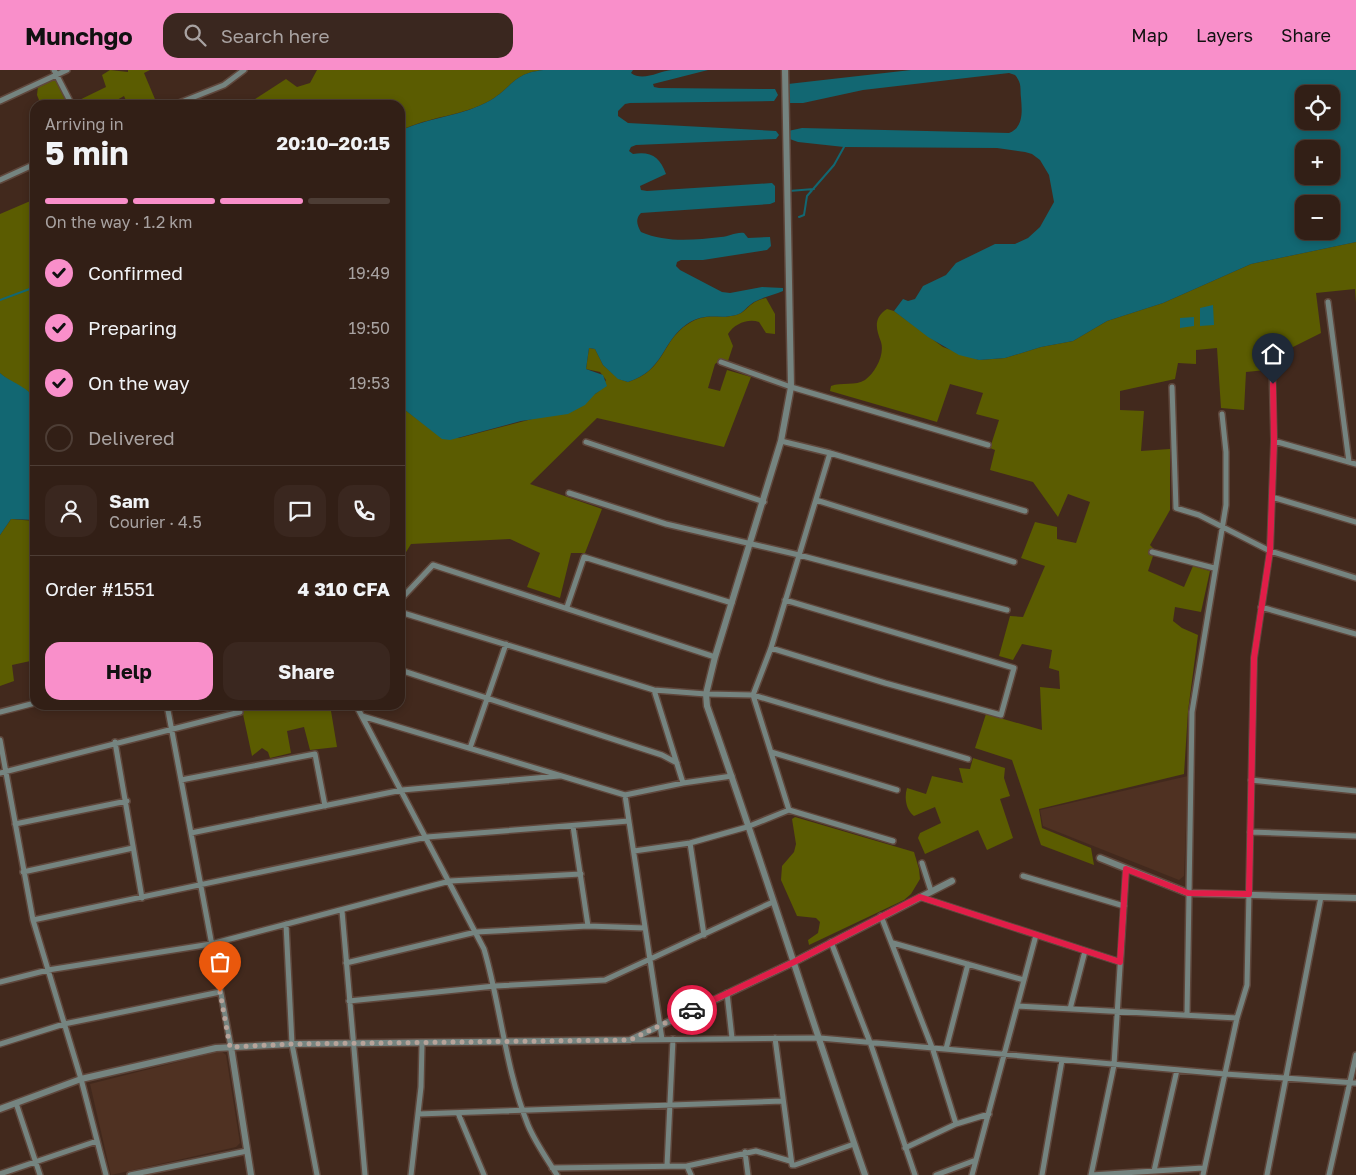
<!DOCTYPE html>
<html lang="en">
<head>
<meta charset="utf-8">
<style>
  :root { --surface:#321f16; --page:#3a271f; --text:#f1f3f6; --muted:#a8a2a1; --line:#4d3d35; --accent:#f98fca }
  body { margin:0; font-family:"Golos Text",sans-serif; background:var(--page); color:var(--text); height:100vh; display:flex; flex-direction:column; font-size:19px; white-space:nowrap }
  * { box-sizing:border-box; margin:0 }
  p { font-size:16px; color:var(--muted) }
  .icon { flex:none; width:28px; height:28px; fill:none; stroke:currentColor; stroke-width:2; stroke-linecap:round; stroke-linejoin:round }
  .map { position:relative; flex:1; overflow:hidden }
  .side { position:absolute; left:30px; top:30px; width:375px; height:610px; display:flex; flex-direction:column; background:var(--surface); border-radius:15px; box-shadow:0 2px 8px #0003,0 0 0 1px var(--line) }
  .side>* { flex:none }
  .buttons { position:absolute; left:1295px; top:15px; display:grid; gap:10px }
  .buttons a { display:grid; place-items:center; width:45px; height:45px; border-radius:10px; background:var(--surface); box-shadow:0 2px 8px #0003,0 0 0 1px var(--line); font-size:25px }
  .pin { position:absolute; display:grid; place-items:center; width:42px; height:42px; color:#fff; margin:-51px -21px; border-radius:50% 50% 50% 0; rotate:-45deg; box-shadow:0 0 5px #0007 }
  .pin .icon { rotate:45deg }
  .courier { position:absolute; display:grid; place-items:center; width:50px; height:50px; margin:-25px; border:4px solid #e11d48; border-radius:50%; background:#fff; color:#222; box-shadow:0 1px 6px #0007 }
  .headline em { font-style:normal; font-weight:700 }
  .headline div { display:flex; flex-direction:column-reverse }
  .headline { display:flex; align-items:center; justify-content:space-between; height:85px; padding:0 15px }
  h1 { font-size:32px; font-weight:700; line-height:38px }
  .bar { display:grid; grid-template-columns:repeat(4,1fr); gap:8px 5px; align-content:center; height:60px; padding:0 15px }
  .bar i { height:6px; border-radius:4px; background:var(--line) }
  .bar .active { background:var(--accent) }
  .bar p { grid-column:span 4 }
  .line { display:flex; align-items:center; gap:12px; padding:0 15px; border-top:1px solid var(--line) }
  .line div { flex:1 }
  .round { display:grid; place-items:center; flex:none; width:52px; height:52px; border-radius:15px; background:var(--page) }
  ol { padding:0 15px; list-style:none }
  li { display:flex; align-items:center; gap:15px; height:55px }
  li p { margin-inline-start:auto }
  li .icon { padding:5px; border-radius:50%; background:var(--accent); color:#111; stroke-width:4 }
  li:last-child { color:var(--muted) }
  li i { width:28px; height:28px; border:2px solid var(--line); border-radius:50% }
  .primary-button { display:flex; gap:10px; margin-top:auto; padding:10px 15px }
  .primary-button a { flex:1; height:58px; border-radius:15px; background:var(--accent); color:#111; font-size:20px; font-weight:700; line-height:58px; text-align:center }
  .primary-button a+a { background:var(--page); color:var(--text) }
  header { display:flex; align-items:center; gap:30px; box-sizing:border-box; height:70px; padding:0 25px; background:var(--accent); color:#111 }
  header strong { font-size:24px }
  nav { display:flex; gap:28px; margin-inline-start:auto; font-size:18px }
  .search { width:350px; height:45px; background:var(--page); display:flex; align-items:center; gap:12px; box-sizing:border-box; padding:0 18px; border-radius:15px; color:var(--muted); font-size:19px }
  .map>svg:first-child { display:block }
</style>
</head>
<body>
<header>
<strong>Munchgo</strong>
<div class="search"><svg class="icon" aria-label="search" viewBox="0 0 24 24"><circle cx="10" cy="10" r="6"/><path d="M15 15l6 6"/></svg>Search here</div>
<nav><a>Map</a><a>Layers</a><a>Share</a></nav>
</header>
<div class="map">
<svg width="1356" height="1105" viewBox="0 0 1356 1105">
  <rect width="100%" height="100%" fill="#42291d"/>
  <path fill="#4f3122" d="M 1188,706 L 1184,806 L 1179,810 L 1043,756 L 1040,740 Z
    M 221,981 L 226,985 L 240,1073 L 236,1077 L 111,1105 L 90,1014 Z"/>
  <path fill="#5b5c01" d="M 110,0 L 128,2 L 128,0 L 150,0 L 144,3 L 157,34 L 128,35 L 124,26 L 108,35 L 41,35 L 37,25 L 38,16 L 56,8 L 69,35 L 106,17 L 102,5 Z
    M 317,0 L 543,0 C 512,4 514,16 491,30 C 464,46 429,46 400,61 L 400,35 L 246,35 L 286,9 L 297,17 L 310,13 Z
    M 35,129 L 35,330 C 28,317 11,314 0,303 L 0,144 Z
    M 1356,172 L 1356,233 L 1355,219 L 1316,223 L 1321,263 L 1267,290 L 1266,300 L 1246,302 L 1244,340 L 1221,338 L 1217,278 L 1196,280 L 1196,294 L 1178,293 L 1175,309 L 1120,321 L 1120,340 L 1144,341 L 1141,381 L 1170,379 L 1170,440 L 1150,475 L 1155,480 L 1148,501 L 1184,517 L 1193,496 L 1210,501 L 1201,542 L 1175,537 L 1173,551 L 1182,558 L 1198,565 L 1188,641 L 1184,704 L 1039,739 L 1042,758 L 1091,778 L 1094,795 L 1041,775 L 1012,690 L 975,678 L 986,644 L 1042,660 L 1040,617 L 1060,619 L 1059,601 L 1049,598 L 1052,580 L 1022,574 L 1013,590 L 999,586 L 1010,546 L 1023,547 L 1045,496 L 1021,488 L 1035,452 L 1057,457 L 1057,469 L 1076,473 L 1090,432 L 1068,424 L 1058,447 L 1033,412 L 990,400 L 995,380 L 990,378 L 999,350 L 976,344 L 983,323 L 950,314 L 937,352 L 830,321 L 831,316 C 841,312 856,316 865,310 C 875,303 885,285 881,272 C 876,259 873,248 887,239 L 894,241 L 943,277 L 979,290 L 1005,288 L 1041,277 L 1073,271 L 1107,251 L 1163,233 L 1251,194 Z
    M 766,228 L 775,244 L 775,264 L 766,263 L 759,252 C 748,248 734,254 728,264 L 733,276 L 728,291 L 721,290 L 715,294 L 708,318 L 720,321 L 727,300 L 751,307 L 724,377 L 597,348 L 530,414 L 602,439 L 585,483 L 571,483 L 560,528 L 527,517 L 540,483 L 510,469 L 411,474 L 400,492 L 400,336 L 442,368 L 459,368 L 532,349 L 595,324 L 599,321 L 606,310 L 600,302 L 586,299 L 589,278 L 595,279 L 603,295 L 619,309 L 628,312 C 666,300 661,271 688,254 C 708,241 719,250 736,245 C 744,243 746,238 752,234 C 755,231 761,229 766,228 Z
    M 11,449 L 35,451 L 35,590 L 12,595 L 14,611 L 0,616 L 0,465 Z
    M 241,635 L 330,635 L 337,677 L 310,680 L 304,657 L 287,661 L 291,683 L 270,688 L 268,682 L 262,678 L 252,686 Z
    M 973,688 L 1005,698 L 1004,708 L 1010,726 L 1000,729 L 1013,768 L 987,780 L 978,760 L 925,784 L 918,768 L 920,763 L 941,753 L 935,737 L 914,746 C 906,740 904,728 907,718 L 926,724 L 932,706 L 963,713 L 959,698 L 970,699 Z
    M 795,747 L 914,782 L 919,799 L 920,809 L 911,824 L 904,830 L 809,875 L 808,870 L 818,863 L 820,852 L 816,848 L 797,846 L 781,810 L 782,796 L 794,782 L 796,774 L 792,749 Z"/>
  <path fill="#126772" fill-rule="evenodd" d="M 543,0 L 633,0 L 631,3 C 643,12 659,1 672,0 C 684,0 696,0 708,0 L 653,14 L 654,17 L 659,18 L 775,19 L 778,25 L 774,31 L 630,33 L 625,34 L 618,41 L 618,46 L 628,53 L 776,61 L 779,65 L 776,69 L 636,75 L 631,77 L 629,81 L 633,84 C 651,81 660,87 666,104 L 640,116 L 641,120 L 647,121 L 772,113 L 775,116 L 775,132 L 770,134 L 641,143 C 635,149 637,155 641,162 C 666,173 694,170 721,167 C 729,167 735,162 744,163 L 748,168 L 770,167 L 771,176 L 767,180 L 703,190 L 681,190 L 677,192 L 676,196 L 680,200 L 722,222 L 730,223 L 762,217 L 783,218 L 783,221 C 774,225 763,227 754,232 C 747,236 744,243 736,245 C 718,250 707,241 687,254 C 661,272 665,300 628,312 L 618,309 L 603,295 L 595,279 L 589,278 L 586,299 L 603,305 L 607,316 L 595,324 L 585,335 L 568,344 L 521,351 L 450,370 L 442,369 L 400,336 L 400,61 C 429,47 464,46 491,30 C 514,16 512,4 543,0 Z
    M 911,0 L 1356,0 L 1356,172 L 1251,194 L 1163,233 L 1107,251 L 1073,271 L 1041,277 L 1005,288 L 979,290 L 959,285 L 928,267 L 894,241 L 903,229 L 908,231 L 915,229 L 923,216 L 946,205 L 956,193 L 995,174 L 1015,174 L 1028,168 L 1040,157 L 1054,132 L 1049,105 L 1040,90 L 1032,84 L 1025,82 L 997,78 L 844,77 L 798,72 L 787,68 L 788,61 L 802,58 L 1009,63 C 1024,57 1022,41 1021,28 C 1020,18 1022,13 1015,5 L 1009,3 L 863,20 L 803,33 L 789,33 L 788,14 ZM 1304,24 L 1331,24 L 1331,51 L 1304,51 ZM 1304,79 L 1331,79 L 1331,106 L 1304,106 ZM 1304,134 L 1331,134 L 1331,161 L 1304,161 Z
    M 1213,235 L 1214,255 L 1200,256 L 1200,238 Z
    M 1194,247 L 1194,256 L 1180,258 L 1180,248 Z
    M 0,303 C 11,313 28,316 35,330 L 35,450 L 11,449 L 0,465 Z"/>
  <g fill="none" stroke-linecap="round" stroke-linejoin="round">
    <path stroke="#126772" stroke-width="2" d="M 789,121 L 814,119
      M 799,147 L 804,145 L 807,126 L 834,95 L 844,77
      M 0,230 L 35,217"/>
    <g stroke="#5f473c" stroke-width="8">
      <path id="minor" d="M 54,0 L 72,35
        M 0,31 L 67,0
        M 174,35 L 224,15 L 244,0
        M 0,110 L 35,94
        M 1328,232 L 1349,392
        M 721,292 L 791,317 L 988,375
        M 1172,317 L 1176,438 L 1199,445 L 1270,481 L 1356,508
        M 781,371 L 830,383 L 1025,441
        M 1274,371 L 1356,394
        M 586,372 L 764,432
        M 569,423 L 666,454 L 799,485 L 1007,540
        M 1272,427 L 1356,452
        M 816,430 L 1014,492
        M 1152,482 L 1214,498
        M 400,530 L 433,495 L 715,587
        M 567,537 L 584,487 L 732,533
        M 1261,537 L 1356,564
        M 400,542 L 654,620 L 706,624 L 753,625 L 968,689
        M 771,578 L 885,613 L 1001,645 L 1014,598 L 785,530
        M 400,600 L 662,685 L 677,693
        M 654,620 L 683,713
        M 167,635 L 231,977
        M 356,635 L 484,879 C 501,937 505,998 528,1055 C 535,1072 547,1089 557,1105
        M 0,642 L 35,633
        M 362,646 L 625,725 L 683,713 L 732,706
        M 0,670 L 33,850 L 81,1009 L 106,1105
        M 115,672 L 142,828
        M 470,678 L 506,574
        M 771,682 L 897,720
        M 0,703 L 240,642
        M 181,710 L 315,684 L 325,736
        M 1251,710 L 1356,721
        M 625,725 L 662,969
        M 789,740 L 753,625 L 771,578 L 830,383
        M 15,754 L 127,731
        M 573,756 L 588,856
        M 1250,762 L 1356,766
        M 191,763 L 402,720 L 559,706
        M 690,773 L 704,865
        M 634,781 L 690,773 L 747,757 L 789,740 L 893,771
        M 922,793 L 931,821
        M 23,802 L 133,778
        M 1023,806 L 1124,836
        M 920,827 L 1120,892
        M 342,841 L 365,1105
        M 881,846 L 933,980 L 956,1054
        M 33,850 L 427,767 L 629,751
        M 286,854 L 292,974 L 317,1105
        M 831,872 L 871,975 L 915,1105
        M 893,873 L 1024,910
        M 346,893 L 476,862 L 588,856 L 645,858
        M 0,912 L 48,900 L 211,874 L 450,811 L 581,804
        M 727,923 L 732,968
        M 349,931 L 495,916 L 605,910 L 773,832
        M 1017,936 L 1237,948
        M 1070,939 L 1085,881
        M 1187,945 L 1192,642 L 1226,435 L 1226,382 L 1222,344
        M 775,968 L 792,1095 L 795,1095 L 854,1074
        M 633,970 L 820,968 L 1225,1004 L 1356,1013
        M 0,974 L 64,954 L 220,922
        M 946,979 L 968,894
        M 16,1033 L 40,1105
        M 458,1043 L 484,1105
        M 418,1044 L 782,1031
        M 905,1078 L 956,1054 L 989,1044
        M 745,1082 L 748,1105
        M 667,1096 L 673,969
        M 687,1096 L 691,1105
        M 552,1098 L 687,1096 L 756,1081 L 790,1091
        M 1154,1101 L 1177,1000
        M 0,1104 L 97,1071
        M 130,1105 L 247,1081
        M 411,1105 L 421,1017 L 422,974
        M 936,1105 L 976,1090
        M 972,1105 L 1036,865
        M 1042,1105 L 1062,990
        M 1091,1105 L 1114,995 L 1126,799
        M 1091,1105 L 1203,1098
        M 1203,1105 L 1237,948 L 1247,915 L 1254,588 L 1270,481 L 1274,371 L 1272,294
        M 1267,1105 L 1321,827
        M 1329,1105 L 1356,985"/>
    </g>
    <g stroke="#5f473c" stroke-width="9">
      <path id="tertiary" d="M 785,0 L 791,317 L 781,371 L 715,587 L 706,624 L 707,636 C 762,791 811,949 865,1105
        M 1100,788 L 1188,823 L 1356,828
        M 231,977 L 251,1105
        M 0,1039 L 81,1009 L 216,978 L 292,974 L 630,970 L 794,892 L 952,811"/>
    </g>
    <use href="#minor" stroke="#758480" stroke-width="5"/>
    <use href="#tertiary" stroke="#758480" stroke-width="6"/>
  </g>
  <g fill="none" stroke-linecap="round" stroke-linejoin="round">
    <path stroke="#b7a39a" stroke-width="5" stroke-dasharray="0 9" d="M 220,922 L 230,977 L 292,974 L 630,970 L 692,940"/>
    <path stroke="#e11d48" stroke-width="6" d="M 692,940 L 794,892 L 920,827 L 1120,892 L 1126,799 L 1188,823 L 1249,824 L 1254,588 L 1270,481 L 1274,371 L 1273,314"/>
  </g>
</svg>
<div class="buttons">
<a><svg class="icon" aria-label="locate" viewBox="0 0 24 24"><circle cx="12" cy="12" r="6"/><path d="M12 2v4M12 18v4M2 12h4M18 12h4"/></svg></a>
<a>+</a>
<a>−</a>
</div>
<div class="pin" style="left:220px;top:922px;background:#ea580c"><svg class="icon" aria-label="bag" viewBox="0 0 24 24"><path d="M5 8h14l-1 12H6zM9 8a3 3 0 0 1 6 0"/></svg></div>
<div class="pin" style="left:1273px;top:314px;background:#1f2937"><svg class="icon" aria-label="home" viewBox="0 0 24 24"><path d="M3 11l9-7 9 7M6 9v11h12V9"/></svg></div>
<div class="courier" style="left:692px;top:940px"><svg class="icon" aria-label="car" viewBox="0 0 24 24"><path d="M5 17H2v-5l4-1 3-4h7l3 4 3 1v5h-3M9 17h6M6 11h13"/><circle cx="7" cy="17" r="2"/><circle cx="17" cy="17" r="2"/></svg></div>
<section class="side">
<div class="headline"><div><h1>5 min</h1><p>Arriving in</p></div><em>20:10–20:15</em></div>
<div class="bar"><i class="active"></i><i class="active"></i><i class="active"></i><i></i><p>On the way · 1.2 km</p></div>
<ol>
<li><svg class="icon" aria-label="check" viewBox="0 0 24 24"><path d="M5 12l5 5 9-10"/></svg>Confirmed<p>19:49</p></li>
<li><svg class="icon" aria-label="check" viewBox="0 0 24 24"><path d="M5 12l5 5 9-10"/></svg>Preparing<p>19:50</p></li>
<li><svg class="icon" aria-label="check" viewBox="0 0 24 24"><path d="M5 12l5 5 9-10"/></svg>On the way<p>19:53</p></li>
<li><i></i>Delivered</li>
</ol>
<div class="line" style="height:90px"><a class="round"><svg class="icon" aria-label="person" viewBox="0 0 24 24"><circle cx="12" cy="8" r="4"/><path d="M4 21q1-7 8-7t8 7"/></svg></a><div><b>Sam</b><p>Courier · 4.5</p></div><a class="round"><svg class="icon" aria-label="chat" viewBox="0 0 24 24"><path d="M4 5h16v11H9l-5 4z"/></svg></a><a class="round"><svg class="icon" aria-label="phone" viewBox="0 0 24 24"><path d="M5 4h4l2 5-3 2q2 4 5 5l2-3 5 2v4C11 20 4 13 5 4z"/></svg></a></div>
<div class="line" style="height:65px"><div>Order #1551</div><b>4 310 CFA</b></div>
<div class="primary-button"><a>Help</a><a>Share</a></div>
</section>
</div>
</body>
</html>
